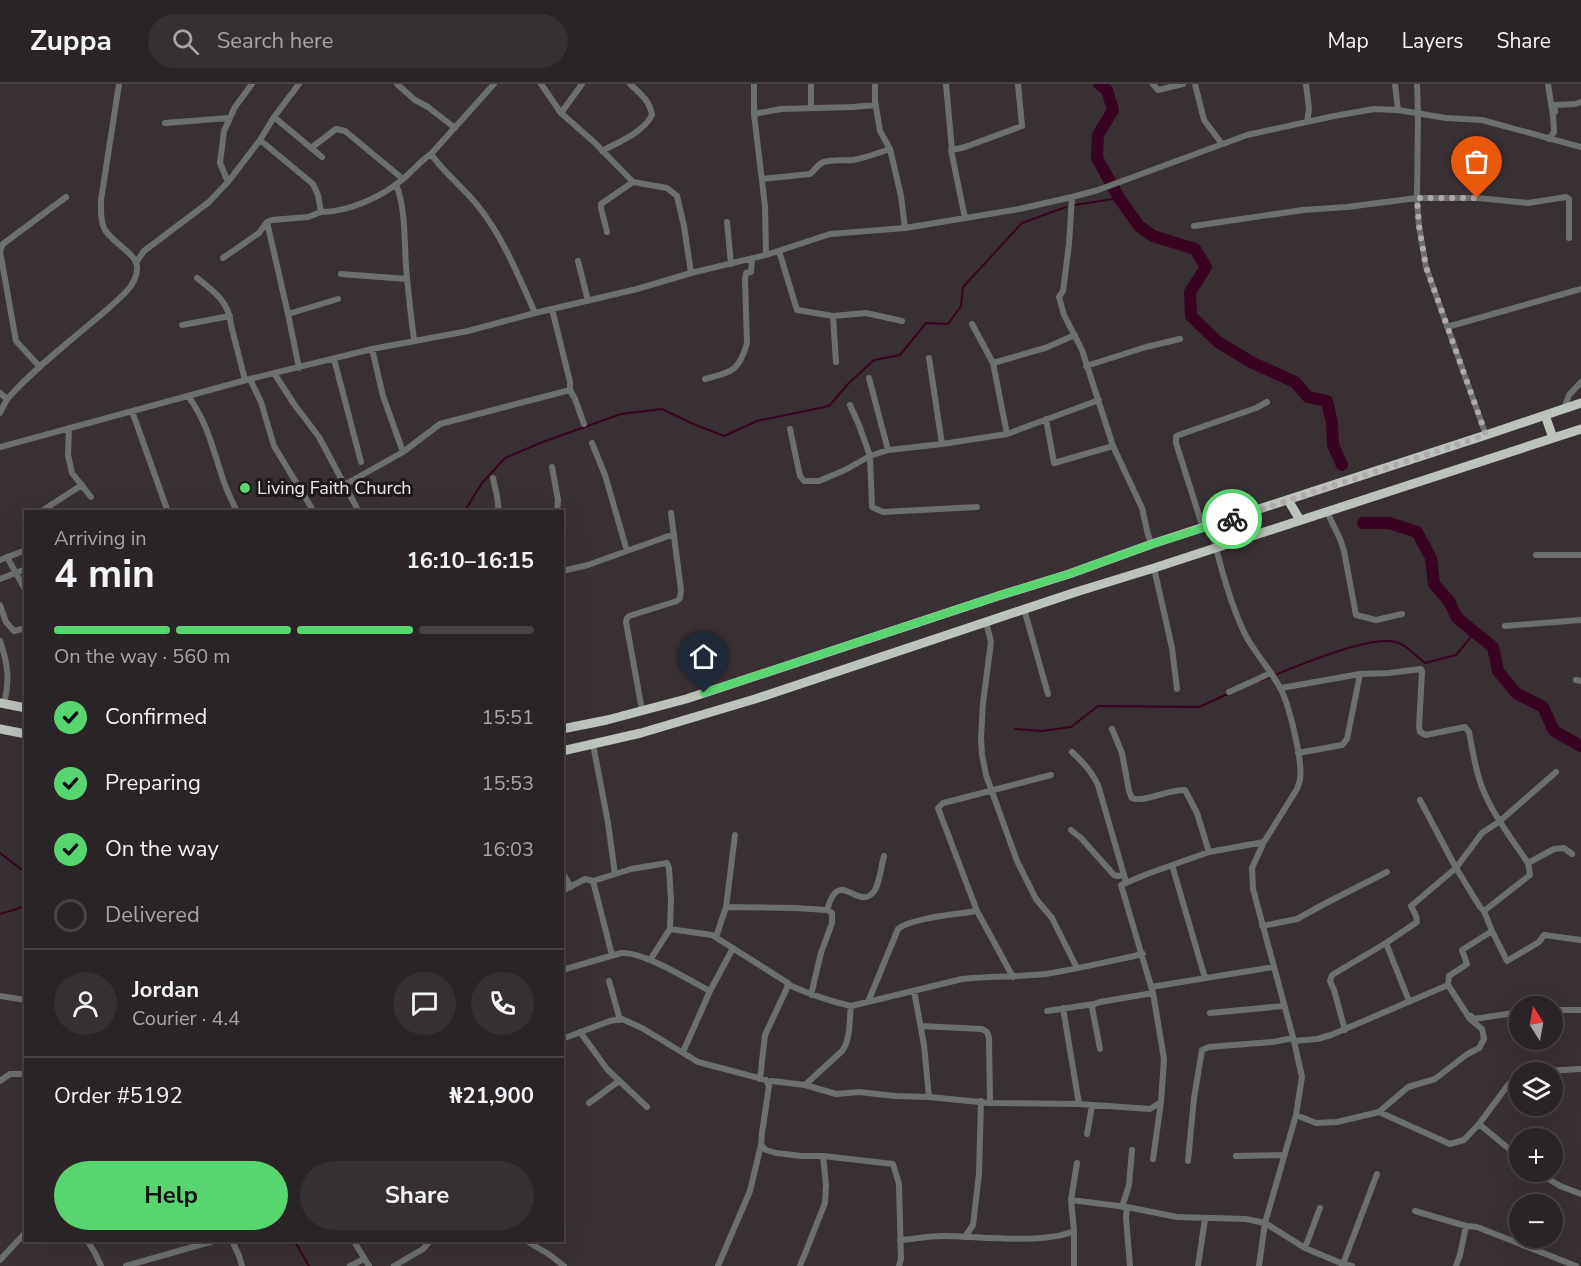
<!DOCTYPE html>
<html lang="en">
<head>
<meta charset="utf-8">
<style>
  :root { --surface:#2b2427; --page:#373033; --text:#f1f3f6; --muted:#a6a4a7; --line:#474144; --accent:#59d56f }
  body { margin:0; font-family:"Nunito Sans",sans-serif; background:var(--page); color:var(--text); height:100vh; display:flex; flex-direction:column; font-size:22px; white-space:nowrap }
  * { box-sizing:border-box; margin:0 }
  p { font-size:20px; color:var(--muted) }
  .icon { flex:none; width:33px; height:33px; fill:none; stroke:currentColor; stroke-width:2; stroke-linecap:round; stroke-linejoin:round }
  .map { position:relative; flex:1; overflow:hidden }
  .panel { position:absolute; left:24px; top:426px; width:540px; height:732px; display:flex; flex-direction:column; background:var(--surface); border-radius:0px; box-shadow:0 6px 24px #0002,0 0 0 2px var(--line) }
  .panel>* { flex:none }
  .needle { width:39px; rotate:349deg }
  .tools { position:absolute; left:1509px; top:912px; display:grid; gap:12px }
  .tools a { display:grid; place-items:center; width:54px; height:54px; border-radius:50%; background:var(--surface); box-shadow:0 6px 24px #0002,0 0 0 2px var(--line); font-size:30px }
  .pin { position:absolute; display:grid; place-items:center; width:51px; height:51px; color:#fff; margin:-62px -26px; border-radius:50% 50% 50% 0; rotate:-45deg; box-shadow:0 0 6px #0007 }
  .pin .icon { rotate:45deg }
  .courier { position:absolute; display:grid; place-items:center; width:60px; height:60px; margin:-30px; border:4px solid #59d56f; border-radius:50%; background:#fff; color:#222; box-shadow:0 2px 8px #0007 }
  .headline em { font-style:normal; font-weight:700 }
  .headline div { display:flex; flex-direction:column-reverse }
  .headline { display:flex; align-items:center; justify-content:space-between; height:102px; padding:0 30px }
  h1 { font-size:39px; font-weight:700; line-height:45px }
  .bar { display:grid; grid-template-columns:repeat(4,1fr); gap:9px 6px; align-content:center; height:72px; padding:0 30px }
  .bar i { height:8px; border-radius:4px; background:var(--line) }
  .bar .current { background:var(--accent) }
  .bar p { grid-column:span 4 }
  .line { display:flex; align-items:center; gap:15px; padding:0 30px; border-top:2px solid var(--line) }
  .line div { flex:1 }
  .round { display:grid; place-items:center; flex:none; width:63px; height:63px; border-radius:32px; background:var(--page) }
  ol { padding:0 30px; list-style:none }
  li { display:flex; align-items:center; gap:18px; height:66px }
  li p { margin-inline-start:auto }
  li .icon { padding:6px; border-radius:50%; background:var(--accent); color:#111; stroke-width:4 }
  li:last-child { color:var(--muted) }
  li i { width:33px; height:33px; border:3px solid var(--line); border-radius:50% }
  .cta { display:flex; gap:12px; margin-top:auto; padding:12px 30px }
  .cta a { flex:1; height:69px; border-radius:36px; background:var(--accent); color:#111; font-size:24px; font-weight:700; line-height:69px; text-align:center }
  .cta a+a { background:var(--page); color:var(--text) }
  header { display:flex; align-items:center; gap:36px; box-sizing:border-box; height:84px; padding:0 30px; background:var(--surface); border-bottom:2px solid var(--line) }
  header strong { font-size:28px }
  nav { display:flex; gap:33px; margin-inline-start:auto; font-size:21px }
  .search { width:420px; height:54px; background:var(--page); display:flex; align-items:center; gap:15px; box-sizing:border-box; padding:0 21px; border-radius:33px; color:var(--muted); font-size:22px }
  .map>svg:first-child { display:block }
</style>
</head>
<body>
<header>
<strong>Zuppa</strong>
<div class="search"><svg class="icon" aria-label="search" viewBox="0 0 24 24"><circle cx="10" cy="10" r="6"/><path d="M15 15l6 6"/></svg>Search here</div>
<nav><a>Map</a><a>Layers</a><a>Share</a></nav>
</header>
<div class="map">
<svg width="1581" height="1182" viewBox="0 0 1581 1182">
  <rect width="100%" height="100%" fill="#393034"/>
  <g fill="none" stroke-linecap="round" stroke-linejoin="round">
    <path stroke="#390322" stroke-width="2" d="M 1075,121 L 1119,114
      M 464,428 L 482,399 L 505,374 L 540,359 L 621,330 L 662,325 L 691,339 L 724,352 L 757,337 L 829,322 L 848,300 L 874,276 L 900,271 L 926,239 L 948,240 L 961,222 L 963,203 L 1022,139 L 1066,123
      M 1260,597 C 1288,586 1373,548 1399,559 C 1407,562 1418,574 1425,579 L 1456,571 L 1475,548
      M 1015,645 L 1042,647 L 1071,643 L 1098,622 L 1199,623 L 1230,609
      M 0,769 L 26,789
      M 0,830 L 26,822
      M 294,1156 L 309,1182"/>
    <path stroke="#390322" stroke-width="12" d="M 1099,0 L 1107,6 L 1113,26 L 1098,51 L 1097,74 L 1119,114 L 1139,142 L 1153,152 L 1195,165 L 1206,183 L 1190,208 L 1191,232 L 1218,258 L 1251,278 L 1295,298 L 1308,313 L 1327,317 L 1332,339 L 1333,361 L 1342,381
      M 1363,439 L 1389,439 L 1417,448 L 1431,474 L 1434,500 L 1449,517 L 1457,534 L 1493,563 L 1498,587 L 1516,609 L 1543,623 L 1554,647 L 1581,662"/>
    <path stroke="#6c706d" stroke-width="6" d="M 397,0 L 415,16 L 428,23 L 455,44
      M 494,0 L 431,70 C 444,89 464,104 478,122 C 503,153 519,193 535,229
      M 541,0 L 561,29 L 594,58 L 633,98 L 667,104 L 677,112 L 684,142 L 691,189
      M 754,0 L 754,30 L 765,122 L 766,171
      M 875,0 L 875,17 L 880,47 L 890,65 L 901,112 L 905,144
      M 946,0 L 952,66 L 951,66 L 965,134
      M 1153,0 L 1158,6 L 1183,0
      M 1195,0 L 1204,36 L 1222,60
      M 1306,0 L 1309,25 L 1307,38
      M 1395,0 L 1398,26
      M 1417,0 L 1418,29 L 1417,114 L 1419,142 L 1426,183 L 1486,351
      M 1548,0 L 1553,32 L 1554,48 L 1549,55
      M 811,24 L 811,0
      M 1555,28 L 1554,21 L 1575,20 L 1581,18
      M 561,29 L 582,0
      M 754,30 L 781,25 L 853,23 L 876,21
      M 274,33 L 322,73
      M 165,39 L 229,34
      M 311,64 L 336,45 L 345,47 L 403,95
      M 952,66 L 965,63 L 1022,42 L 1018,0
      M 602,67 C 618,58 643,49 652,31 C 650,17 640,9 630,0
      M 762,95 L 810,90 C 815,87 817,80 824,78 C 833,75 843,77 853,76 C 865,74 878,69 890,65
      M 228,98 L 220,79 L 224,47 L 235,23 L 252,0
      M 396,100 C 406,126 404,155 406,182 C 408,207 411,232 414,256
      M 1072,113 L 1069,160 L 1063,207 L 1059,213 L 1064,231 L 1082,266 L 1113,362 L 1142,424 L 1148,451 L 1152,460
      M 321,128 C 348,128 382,113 403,95 C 414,86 419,78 431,70
      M 267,138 L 288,230 L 299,284
      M 727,138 L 731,180
      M 1194,142 L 1303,126 L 1347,123 L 1417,114 L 1477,114 L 1528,119 L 1566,113 L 1569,115 L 1569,154
      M 607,148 L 601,124 L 601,120 L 633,98
      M 779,167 L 797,226 L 833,232 L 866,229 L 902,237
      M 223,174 L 259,149 L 267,138 L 272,136 L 308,133 L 321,128 L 318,111 L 313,100 L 260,56
      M 137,177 L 144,167 L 209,118 L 228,98 L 260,56 L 274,33 L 299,0
      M 578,177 L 588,217
      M 341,190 L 407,195
      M 197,194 C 214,207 229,218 231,241 L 245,296
      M 552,225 L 570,298 L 570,306 L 575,315 L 584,340
      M 288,230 L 338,215
      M 833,232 L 836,278
      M 972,240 L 993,279 L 1007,350
      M 182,241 L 230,232
      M 1447,243 L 1581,205
      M 372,265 L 383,312 L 403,368
      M 929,274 L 942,360
      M 334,275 L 361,378
      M 993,279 L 1045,264 L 1075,251
      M 1086,282 L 1146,263 L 1180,255
      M 40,283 L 16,257 L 0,167 L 3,160 L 66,113
      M 274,289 L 294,320 L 319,353 L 359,428
      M 869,294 L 888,366
      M 250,295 L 261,318 L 274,362 L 314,428
      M 705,295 C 731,288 739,288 747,259 L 745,195 L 746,189 L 751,188 L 752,175
      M 0,309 L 7,315
      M 188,312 C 208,339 213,366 224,398 C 227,408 233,418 237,428
      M 850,321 L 859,341 L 870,372 L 872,423 L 883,428 L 977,423
      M 1564,325 L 1569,311 L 1581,298
      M 132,327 L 168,428
      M 0,329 C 3,323 5,318 9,313 C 33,286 63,263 91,239 C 103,229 122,214 131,202 C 134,197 137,190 137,185 C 139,170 110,158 104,144 C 100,135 101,125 101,116 L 119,0
      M 1046,335 L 1054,379 L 1113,362
      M 69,344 L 68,371 L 72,389 L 91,413
      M 790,345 L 800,392 L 804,397 L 819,397 L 845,386 L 870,372 L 888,366 L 942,360 L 1007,350 L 1099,316
      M 592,359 L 605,391 L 627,467
      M 0,363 L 250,295 L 372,265 L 468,247 L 535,229 L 637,205 L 691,189 L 766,171 L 830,150 L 905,144 L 1019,125 L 1072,113 L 1098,106 L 1247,51 L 1334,32 L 1374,25 L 1398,26 L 1446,34 L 1482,36 L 1581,63
      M 552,383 L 558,416 L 557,428
      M 493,394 L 497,412 L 499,428
      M 346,400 L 403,368 L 440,340 L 570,306
      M 40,428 L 82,401
      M 1327,428 L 1340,455 L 1344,467 L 1356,531 L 1376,536 L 1402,530
      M 1210,442 C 1220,478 1228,514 1244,548 C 1252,566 1269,583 1279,602 C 1289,618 1303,678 1300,696 C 1299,699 1298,702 1297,705 L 1264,758 L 1252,784 L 1253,805 L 1294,957 L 1302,993 L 1296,1031 L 1265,1139 L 1259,1182
      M 1203,444 L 1176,359 L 1176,352 L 1256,324 L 1267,318
      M 1536,471 L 1581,471
      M 7,473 L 26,507
      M 0,476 L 26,466
      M 1154,484 L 1172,564 L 1177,605
      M 562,487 L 588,481 L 674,450
      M 0,495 L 26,485
      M 0,521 L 6,538 L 14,547 L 26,544
      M 1024,525 L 1048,610
      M 986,538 L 991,558 L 983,619 L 981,654 L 982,671 L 986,691 L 1017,777 L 1036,815 L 1052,834 L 1077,884
      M 1505,542 L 1581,536
      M 0,557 C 8,580 10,596 4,620
      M 1576,596 L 1581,597
      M 1281,604 L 1360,590 L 1389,589 L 1421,585 L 1422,587 L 1419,643 L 1420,648 L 1426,651 L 1465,643 L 1469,648 C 1473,667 1475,686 1482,703 C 1492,730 1512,755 1528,779
      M 1229,608 L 1271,589
      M 642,626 L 626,538 L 627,534 L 629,532 L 677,517 L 680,514 L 681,506 L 671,429
      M 1112,645 L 1122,669 L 1129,707 L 1132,714 C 1144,719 1169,705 1185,706 L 1197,729 L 1209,768
      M 593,660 L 608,739 L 615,790
      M 1072,668 C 1083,678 1092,688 1098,701 L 1126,798
      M 1298,669 L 1342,661 L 1347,655 L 1360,590
      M 1420,716 L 1456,784 L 1480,823 L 1484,827 L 1492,847 L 1507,877 L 1539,858 L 1544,851 L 1581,856
      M 1071,746 L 1081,754 L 1114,791 L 1118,792 L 1124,791
      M 1172,781 L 1205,894
      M 562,788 L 571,803
      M 593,797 L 631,785 L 667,779 L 669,784 L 671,816 L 670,845 L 650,876
      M 593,797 L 612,871
      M 562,807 L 585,795 L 593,797
      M 726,823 L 795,824 L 827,826 L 832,829 L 832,839 L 821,869 L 811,911
      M 827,826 C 829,820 831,812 836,808 C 847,799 863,825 875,806 C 880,796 881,783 884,772
      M 1484,827 L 1530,791 L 1528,779 L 1554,765 L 1564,764 L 1572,770
      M 1262,842 L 1297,835 L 1326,819 L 1387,788
      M 670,845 L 712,851 L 788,899 L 787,904 L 765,951 L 760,995
      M 716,853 L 726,823 L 735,751
      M 1386,859 L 1409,917
      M 562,886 L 621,869 C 643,867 689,896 710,907
      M 1013,893 L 977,827 L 938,724 L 943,719 L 959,715 L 1051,691
      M 609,897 L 620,936
      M 789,901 C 809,910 829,917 851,922 L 962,895 C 990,892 1018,893 1046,890 C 1078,885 1111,877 1143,870
      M 1448,901 L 1449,892 L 1467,880 L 1462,866 L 1492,847
      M 1151,903 L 1274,883
      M 914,907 L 924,961 L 929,1013
      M 0,912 L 26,916
      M 868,918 L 898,845 C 910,834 959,830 977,827
      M 1063,924 L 1079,1020
      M 1552,926 L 1581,926
      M 1047,927 L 1094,920
      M 1210,929 L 1284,922
      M 1471,932 L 1474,935 L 1520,928
      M 921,942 L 982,945 L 987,948 L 989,954 L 990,1019
      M 1345,946 L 1334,906 L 1330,897 L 1332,891 L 1386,859 L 1417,838 L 1416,832 L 1411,822 L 1456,784 L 1482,749 L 1500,737 L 1556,688
      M 580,948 L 607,985 L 647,1023
      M 562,955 L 610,937 L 622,935 L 642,944 L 698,978 L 766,996 L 769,1002 L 762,1049 L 761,1061 L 750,1107 L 718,1182
      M 1294,957 L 1317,955 L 1331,951 L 1448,901 L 1470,935 L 1482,945 L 1484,955 L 1479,964 L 1466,971 L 1435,995 L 1408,1003 L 1379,1028
      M 1100,965 L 1092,923 L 1094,920 L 1100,918 L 1153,909
      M 683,968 L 710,907 L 733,864
      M 1524,988 L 1581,985
      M 0,997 L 10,990 L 26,990
      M 768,998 L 772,997 L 805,1001 L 836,1010 L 859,1008 L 895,1012 L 929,1013 L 990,1019 L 1079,1020 L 1150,1025 L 1161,1018
      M 805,1001 L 842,967 C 851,955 849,937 851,922
      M 589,1019 L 619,997
      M 1296,1031 L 1316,1039 L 1337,1038 L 1379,1028 L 1450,1060 L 1464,1056 L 1479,1040 L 1508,1001 L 1520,990
      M 1479,1040 L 1520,1074
      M 1087,1050 L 1092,1022
      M 761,1061 L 766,1066 L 776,1069 L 802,1072 L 823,1072 L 893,1080 L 899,1100 L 901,1175 L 899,1182
      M 1236,1072 L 1284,1071
      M 1153,1075 L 1161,1018 L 1164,975 L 1153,909 L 1121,801 L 1147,790 L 1209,768 L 1264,758
      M 1188,1077 L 1194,1014 L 1202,966 L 1209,963 L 1273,958 L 1293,954
      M 1538,1088 L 1560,1102 L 1581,1110
      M 1071,1116 L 1127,1123 L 1177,1133 L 1246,1135 L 1265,1139 L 1305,1164 L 1343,1180 L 1352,1182
      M 1122,1123 L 1129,1101 L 1132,1066
      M 1127,1123 L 1126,1134 L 1130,1182
      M 1415,1127 L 1466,1142 L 1477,1143 L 1576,1182
      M 965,1153 L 973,1141 L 979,1090 L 981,1017
      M 87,1156 L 95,1169 L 101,1182
      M 232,1156 L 239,1172 L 242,1182
      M 353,1156 L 369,1182
      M 525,1156 L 550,1171 L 564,1182
      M 900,1156 C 914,1155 928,1152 943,1152 C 979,1152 1041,1161 1074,1147
      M 1305,1164 L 1320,1124
      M 0,1176 L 26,1148
      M 1343,1180 L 1377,1090
      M 126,1182 L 217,1156
      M 350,1182 L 364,1175
      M 394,1182 L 423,1165 L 431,1156
      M 800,1182 L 825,1119 L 826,1101 L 823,1072
      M 1074,1182 L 1074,1147 L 1071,1116 L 1077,1079
      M 1198,1182 L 1205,1135
      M 1456,1182 L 1460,1171 L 1466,1142"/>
    <path stroke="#bbc3bb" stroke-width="9" d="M 1545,331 L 1553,354
      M 1288,416 L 1300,436
      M 0,619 L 26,624
      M 0,645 L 26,650
      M 562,645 L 607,636 L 686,615 L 998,512 L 1069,490 L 1152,460 L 1486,351 L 1581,319
      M 562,667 L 641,649 L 755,615 L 1076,508 L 1154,484 L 1581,345"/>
  </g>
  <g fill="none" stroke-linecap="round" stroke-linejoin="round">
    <path stroke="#b0a8ac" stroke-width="6" stroke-dasharray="0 10.8" d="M 1232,435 L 1486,351 L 1426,183 L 1419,142 L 1417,114 L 1477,114"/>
    <path stroke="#59d56f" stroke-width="8" d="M 704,609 L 998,512 L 1069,490 L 1152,460 L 1232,435"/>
  </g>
  <circle fill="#59d56f" stroke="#1e191b" stroke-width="2" cx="245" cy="404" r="6"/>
  <g text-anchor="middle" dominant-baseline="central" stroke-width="6" stroke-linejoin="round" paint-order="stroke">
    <g font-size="18" fill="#f0e9ec" stroke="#1e191b" text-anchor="start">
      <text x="257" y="404">Living Faith Church</text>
    </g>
  </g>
</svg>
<div class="tools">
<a><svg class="needle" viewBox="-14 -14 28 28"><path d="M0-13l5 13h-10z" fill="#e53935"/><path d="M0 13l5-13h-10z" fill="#a6a4a7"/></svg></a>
<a><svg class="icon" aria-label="layers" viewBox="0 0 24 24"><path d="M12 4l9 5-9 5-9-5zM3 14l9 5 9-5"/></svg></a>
<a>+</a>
<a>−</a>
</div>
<div class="pin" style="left:1477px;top:114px;background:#ea580c"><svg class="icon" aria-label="bag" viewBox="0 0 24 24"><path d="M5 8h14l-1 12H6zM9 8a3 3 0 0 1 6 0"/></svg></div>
<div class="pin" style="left:704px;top:609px;background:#1f2937"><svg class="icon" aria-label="home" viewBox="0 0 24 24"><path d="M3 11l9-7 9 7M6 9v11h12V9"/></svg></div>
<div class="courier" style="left:1232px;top:435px"><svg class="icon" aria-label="bike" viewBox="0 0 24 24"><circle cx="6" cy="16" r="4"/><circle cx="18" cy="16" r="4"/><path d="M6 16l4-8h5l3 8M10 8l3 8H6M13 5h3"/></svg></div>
<section class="panel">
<div class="headline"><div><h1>4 min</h1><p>Arriving in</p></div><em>16:10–16:15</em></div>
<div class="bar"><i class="current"></i><i class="current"></i><i class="current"></i><i></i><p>On the way · 560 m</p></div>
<ol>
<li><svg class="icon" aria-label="check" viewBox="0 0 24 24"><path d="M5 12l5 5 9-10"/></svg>Confirmed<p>15:51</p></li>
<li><svg class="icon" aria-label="check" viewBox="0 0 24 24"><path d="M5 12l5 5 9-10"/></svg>Preparing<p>15:53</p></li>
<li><svg class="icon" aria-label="check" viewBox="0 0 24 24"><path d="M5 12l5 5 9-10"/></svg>On the way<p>16:03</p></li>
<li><i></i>Delivered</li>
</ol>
<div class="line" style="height:108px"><a class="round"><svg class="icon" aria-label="person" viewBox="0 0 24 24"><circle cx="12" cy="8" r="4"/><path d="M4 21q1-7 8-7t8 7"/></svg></a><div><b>Jordan</b><p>Courier · 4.4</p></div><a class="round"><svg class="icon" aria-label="chat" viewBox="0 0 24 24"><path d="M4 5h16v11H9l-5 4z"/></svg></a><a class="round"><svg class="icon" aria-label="phone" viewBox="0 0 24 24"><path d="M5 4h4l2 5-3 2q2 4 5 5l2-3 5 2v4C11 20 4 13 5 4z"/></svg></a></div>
<div class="line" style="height:78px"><div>Order #5192</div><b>₦21,900</b></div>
<div class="cta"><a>Help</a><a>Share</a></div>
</section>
</div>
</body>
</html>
